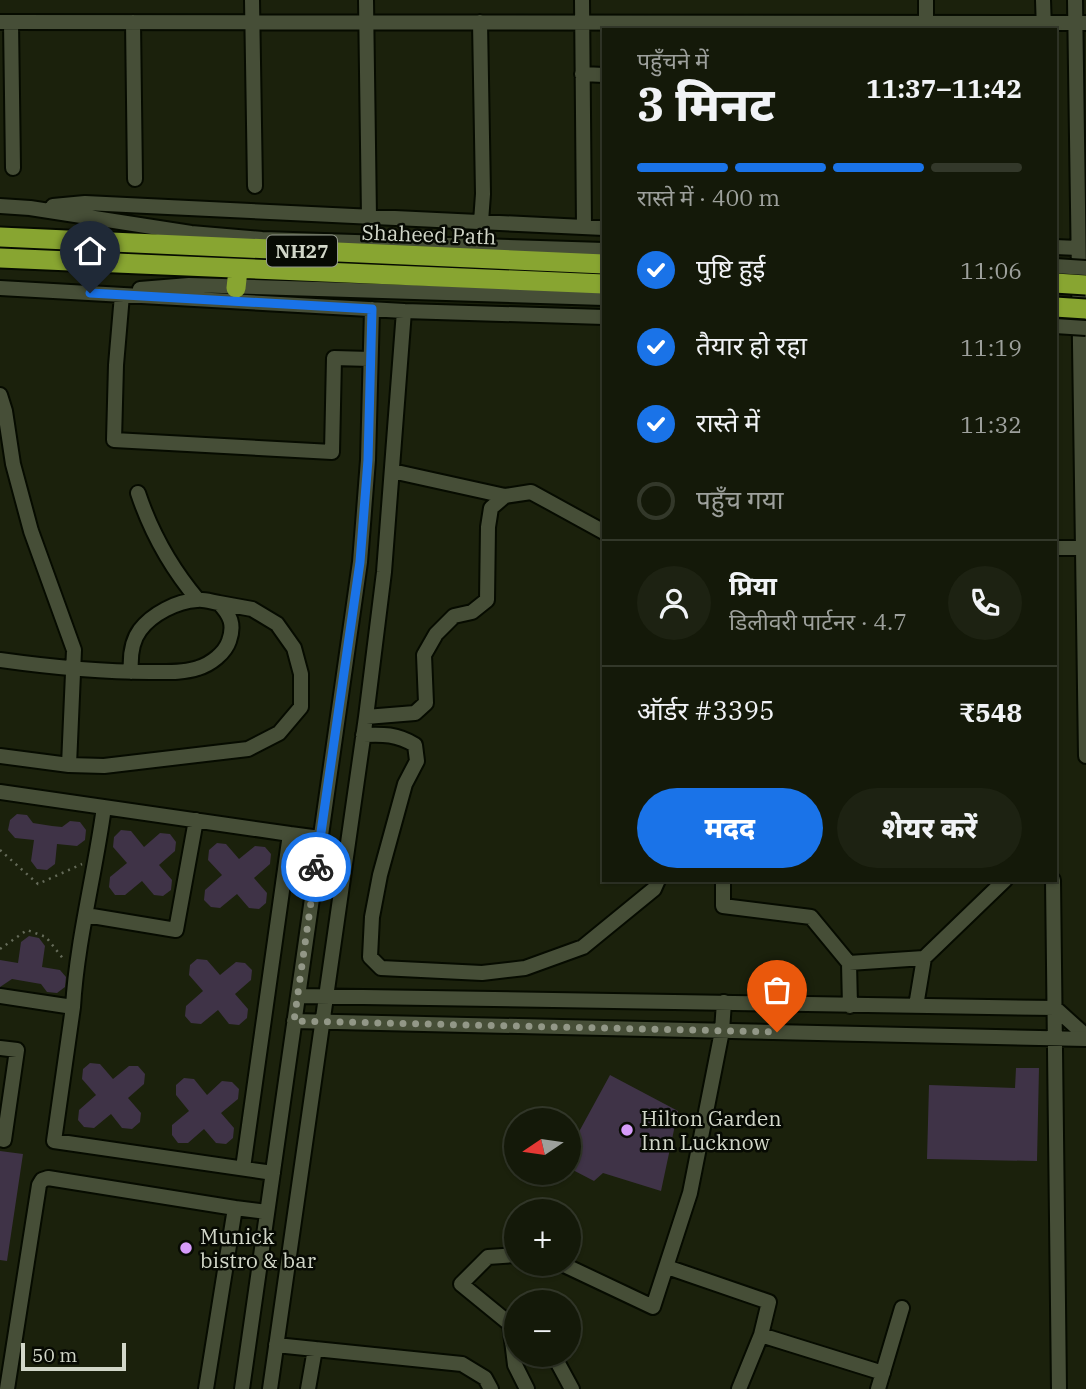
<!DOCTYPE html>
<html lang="hi">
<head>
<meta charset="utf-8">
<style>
  :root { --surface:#141909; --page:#1d2212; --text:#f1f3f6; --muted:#9da09c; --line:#33382a; --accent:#1a73e8 }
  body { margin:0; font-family:"IBM Plex Serif","Noto Sans Devanagari",serif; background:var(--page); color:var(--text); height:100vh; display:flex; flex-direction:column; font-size:26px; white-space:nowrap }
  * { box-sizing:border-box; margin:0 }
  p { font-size:23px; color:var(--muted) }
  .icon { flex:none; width:38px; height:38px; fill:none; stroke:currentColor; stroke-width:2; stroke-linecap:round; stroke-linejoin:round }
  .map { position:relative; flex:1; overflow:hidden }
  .sheet { position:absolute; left:602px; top:28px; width:455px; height:854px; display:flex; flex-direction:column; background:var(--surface); border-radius:0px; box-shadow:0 2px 5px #0004,0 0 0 2px var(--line) }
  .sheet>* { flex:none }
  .needle { width:46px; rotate:257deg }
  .fabs { position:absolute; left:504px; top:1108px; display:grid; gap:14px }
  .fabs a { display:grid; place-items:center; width:77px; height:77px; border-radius:50%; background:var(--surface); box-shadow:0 2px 5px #0004,0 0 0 2px var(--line); font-size:35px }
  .scale { position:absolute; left:21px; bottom:18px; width:105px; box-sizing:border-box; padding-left:7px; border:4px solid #d2d7c9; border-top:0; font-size:19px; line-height:24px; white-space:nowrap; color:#d2d7c9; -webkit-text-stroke:5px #070a03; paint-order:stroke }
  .pin { position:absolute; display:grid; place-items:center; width:60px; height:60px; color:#fff; margin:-72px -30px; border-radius:50% 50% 50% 0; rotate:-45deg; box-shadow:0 0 7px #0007 }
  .pin .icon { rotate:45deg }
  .courier { position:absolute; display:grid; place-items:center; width:70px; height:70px; margin:-35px; border:5px solid #1a73e8; border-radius:50%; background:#fff; color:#222; box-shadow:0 2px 9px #0007 }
  .head em { font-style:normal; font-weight:800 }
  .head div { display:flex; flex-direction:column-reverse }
  .head { display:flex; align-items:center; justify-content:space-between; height:119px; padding:0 35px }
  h1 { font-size:46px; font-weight:800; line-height:52px }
  .bar { display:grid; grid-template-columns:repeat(4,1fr); gap:10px 7px; align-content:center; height:84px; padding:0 35px }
  .bar i { height:9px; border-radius:5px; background:var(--line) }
  .bar .selected { background:var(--accent) }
  .bar p { grid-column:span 4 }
  .line { display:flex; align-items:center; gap:18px; padding:0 35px; border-top:2px solid var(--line) }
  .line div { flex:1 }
  .round { display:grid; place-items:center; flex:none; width:74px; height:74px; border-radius:37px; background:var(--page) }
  ol { padding:0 35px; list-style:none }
  li { display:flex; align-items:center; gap:21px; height:77px }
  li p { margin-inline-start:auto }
  li .icon { padding:7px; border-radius:50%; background:var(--accent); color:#fff; stroke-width:4 }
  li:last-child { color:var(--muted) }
  li i { width:38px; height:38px; border:4px solid var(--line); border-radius:50% }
  .primary-button { display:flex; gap:14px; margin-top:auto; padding:14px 35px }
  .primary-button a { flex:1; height:80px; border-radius:42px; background:var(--accent); color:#fff; font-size:28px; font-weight:800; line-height:80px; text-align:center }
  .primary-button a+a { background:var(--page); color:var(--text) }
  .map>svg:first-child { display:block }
</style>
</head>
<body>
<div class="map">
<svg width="1086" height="1389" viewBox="0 0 1086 1389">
  <rect width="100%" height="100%" fill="#1b210c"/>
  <path fill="#3f3347" d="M 17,814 L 27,815 L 33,823 L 52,826 L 62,827 L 70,821 L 80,822 L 86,830 L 85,840 L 77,846 L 57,844 L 55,864 L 47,870 L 37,869 L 31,861 L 34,840 L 15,838 L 8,830 L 10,820 Z
    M 121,830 L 131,831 L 144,847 L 160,833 L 170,834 L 176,842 L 175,851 L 159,865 L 172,880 L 171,890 L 163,896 L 154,895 L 142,881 L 125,895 L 115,895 L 109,887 L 110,877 L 127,863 L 113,847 L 114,837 Z
    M 217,843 L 226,844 L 239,859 L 255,846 L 265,847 L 271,854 L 270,864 L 254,878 L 267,893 L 266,903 L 259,909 L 249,908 L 237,894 L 220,908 L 211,907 L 204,900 L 205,890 L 222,875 L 208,860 L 209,850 Z
    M 29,936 L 39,938 L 45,946 L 42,967 L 60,970 L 66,977 L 65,987 L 57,993 L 47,992 L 41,984 L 12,979 L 0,987 L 0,960 L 18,963 L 21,942 Z
    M 197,959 L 207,960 L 220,975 L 236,962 L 245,963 L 252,970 L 251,980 L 235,994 L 248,1009 L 247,1018 L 239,1025 L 229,1024 L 218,1010 L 201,1024 L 191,1023 L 185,1016 L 186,1006 L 203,991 L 189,975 L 190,965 Z
    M 90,1063 L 100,1064 L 113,1079 L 129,1066 L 138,1066 L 145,1074 L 144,1084 L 128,1098 L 141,1113 L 140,1122 L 132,1129 L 122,1128 L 111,1114 L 94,1128 L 84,1127 L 78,1120 L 79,1110 L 96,1095 L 82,1079 L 83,1069 Z
    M 1016,1068 L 1039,1068 L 1037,1161 L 927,1159 L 929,1085 L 1015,1088 Z
    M 610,1075 L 678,1111 L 661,1191 L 603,1173 L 594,1181 L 569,1168 L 569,1150 Z
    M 184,1078 L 194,1079 L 207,1095 L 222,1081 L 232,1082 L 239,1089 L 238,1099 L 221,1113 L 234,1128 L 233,1138 L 226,1144 L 216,1143 L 204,1129 L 188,1143 L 178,1143 L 172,1135 L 172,1125 L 189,1111 L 176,1095 L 176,1085 Z
    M 0,1151 L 23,1154 L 7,1261 L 0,1260 Z"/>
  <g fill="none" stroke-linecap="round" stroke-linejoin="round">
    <g stroke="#060b00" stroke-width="18">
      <path id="minor" d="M 252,0 L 255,186
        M 366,0 L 369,217
        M 582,0 L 584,227
        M 926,0 L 926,30
        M 1043,0 L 1044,30
        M 1075,0 L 1086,756
        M 0,22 L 1086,23
        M 11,22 L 13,168
        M 133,22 L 135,179
        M 480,22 L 483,194 L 481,222
        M 582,74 L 604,75
        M 0,206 L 30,208 L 191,233 L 262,239 L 604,250
        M 53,206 L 85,203 L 604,228
        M 1055,247 L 1078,248
        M 0,288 L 404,311 L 604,317
        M 140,289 L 189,285 L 604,298
        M 122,295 L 116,365 L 114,440 L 332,452 L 334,358 L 370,359
        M 0,395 L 5,411 L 13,464 L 31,531 L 74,650 L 69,765
        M 392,471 L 505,496
        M 138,493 C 151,532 171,568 198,600
        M 1055,548 L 1082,548
        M 0,660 C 50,667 99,672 150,672 C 165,672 184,673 198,668 C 211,664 225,653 229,641 C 235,624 230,615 219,603 C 212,602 204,599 197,600 C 177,601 152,614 140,630 C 131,642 130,658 131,672
        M 366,717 L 415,713 L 426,703 L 424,655 L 436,634 L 454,616 L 472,612 L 487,600 L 488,527 L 491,508 L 505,496 L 531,492 L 604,532
        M 363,735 C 383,734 397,734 415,745 L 417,761 L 405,784 L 380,875 L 372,917 L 370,957 L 381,968 L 482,973 L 525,968 L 583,947 L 654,889 L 658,880
        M 0,756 L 69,765 L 104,766 L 248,749 L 279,733 L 301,707 L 301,674 L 294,648 L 277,624 L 252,609 L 219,603
        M 0,792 L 290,834 L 243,1168
        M 290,834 L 320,838
        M 723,880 L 723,906 L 811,917 L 849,963 L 850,1006
        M 1053,880 L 1059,1389
        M 86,915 L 176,930 L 196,820
        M 849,963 L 924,958 L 1005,880
        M 0,996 L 73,1007 L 54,1141 L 273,1173
        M 298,996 L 1055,1008 L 1086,1036
        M 916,1006 L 924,958
        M 73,1007 C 77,940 95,874 104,807
        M 294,1021 L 1086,1039
        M 0,1048 L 17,1050 L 4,1140 L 0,1139
        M 235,1208 L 267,1212
        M 516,1255 L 488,1257 L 461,1284 L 510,1324 L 515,1365 L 527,1389
        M 562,1264 L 653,1307 L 690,1193 L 722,1031 L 724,1002
        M 667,1267 L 769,1302 L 761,1335 L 883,1373
        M 276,1345 L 462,1364 L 485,1378 L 491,1389
        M 553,1354 L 572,1389
        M 7,1389 L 39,1185 L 42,1180 L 48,1178 L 235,1208 L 206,1389
        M 242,1389 L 360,562 L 368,460 L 372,309
        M 270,1389 L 366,717 L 384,572 L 404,311
        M 308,1389 L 315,1349
        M 739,1389 L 761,1335
        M 878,1389 L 902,1308"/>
    </g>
    <g stroke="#060b00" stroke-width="23">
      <path id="highway" d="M 0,237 L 604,264
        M 0,258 L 604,284
        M 236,288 L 238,270"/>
    </g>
    <path stroke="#656b59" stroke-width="2.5" stroke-dasharray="2 5" stroke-linecap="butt" d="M 0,850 L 38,884 L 82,864
      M 0,949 L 27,930 L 46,937 L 65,961"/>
    <use href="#minor" stroke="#464e37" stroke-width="14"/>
    <use href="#highway" stroke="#88a531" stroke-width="19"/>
    <g stroke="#060b00" stroke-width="18" stroke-linecap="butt">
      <path id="minor-bridge" d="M 1055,266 L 1086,268
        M 1055,326 L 1086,328"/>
    </g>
    <g stroke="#060b00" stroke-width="23" stroke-linecap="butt">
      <path id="highway-bridge" d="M 1055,283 L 1086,285
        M 1055,307 L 1086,309"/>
    </g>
    <use href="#minor-bridge" stroke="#464e37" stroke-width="14"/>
    <use href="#highway-bridge" stroke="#88a531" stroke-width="19"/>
  </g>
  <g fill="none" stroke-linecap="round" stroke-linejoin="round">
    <path stroke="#929787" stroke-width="7" stroke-dasharray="0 12.6" d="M 316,867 L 294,1021 L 777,1032"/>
    <path stroke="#1a73e8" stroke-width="9" d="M 90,293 L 372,309 L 368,460 L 360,562 L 316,867"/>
  </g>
  <g fill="#d69bfa" stroke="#070a03" stroke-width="2.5">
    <circle cx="627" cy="1130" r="7"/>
    <circle cx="186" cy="1248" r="7"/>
  </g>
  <g text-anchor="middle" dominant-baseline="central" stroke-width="5" stroke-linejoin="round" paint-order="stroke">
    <rect fill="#070a03" stroke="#959a8e" stroke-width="2" x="267" y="235.5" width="70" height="31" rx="5"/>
    <g font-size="19" font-weight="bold" fill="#d2d7c9">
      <text x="302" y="251">NH27</text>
    </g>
    <g font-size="21" fill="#d2d7c9" stroke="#070a03">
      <text transform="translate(429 234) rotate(2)">Shaheed Path</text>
    </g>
    <g font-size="21" fill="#d2d7c9" stroke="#070a03" text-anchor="start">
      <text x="641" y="1118">Hilton Garden<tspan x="641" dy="24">Inn Lucknow</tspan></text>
      <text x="200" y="1236">Munick<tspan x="200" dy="24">bistro &amp; bar</tspan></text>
    </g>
  </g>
</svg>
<div class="fabs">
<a><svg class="needle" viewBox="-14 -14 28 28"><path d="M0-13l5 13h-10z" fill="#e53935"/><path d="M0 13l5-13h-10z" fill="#9da09c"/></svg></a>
<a>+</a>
<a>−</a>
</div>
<div class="scale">50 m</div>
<div class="pin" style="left:777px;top:1032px;background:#ea580c"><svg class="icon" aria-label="bag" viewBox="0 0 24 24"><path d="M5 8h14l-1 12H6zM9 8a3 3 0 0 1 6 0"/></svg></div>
<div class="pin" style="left:90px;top:293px;background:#1f2937"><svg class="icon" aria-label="home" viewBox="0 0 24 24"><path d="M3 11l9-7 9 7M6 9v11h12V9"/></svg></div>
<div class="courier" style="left:316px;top:867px"><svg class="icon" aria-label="bike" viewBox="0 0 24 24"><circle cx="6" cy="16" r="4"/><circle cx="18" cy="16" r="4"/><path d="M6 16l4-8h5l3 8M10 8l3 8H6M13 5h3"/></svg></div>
<section class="sheet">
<div class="head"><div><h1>3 मिनट</h1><p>पहुँचने में</p></div><em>11:37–11:42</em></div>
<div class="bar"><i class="selected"></i><i class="selected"></i><i class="selected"></i><i></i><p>रास्ते में · 400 m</p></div>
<ol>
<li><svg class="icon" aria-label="check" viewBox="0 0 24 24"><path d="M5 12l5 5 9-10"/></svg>पुष्टि हुई<p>11:06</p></li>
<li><svg class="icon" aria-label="check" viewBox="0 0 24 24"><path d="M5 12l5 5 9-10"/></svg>तैयार हो रहा<p>11:19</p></li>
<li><svg class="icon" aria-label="check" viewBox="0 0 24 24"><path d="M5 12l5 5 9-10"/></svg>रास्ते में<p>11:32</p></li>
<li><i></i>पहुँच गया</li>
</ol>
<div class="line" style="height:126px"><a class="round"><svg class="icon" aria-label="person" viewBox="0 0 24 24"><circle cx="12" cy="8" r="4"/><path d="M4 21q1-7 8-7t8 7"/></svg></a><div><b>प्रिया</b><p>डिलीवरी पार्टनर · 4.7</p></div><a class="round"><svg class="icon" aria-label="phone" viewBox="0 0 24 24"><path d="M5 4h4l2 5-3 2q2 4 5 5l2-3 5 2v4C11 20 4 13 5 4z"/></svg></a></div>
<div class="line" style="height:91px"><div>ऑर्डर #3395</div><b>₹548</b></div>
<div class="primary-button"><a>मदद</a><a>शेयर करें</a></div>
</section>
</div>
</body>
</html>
